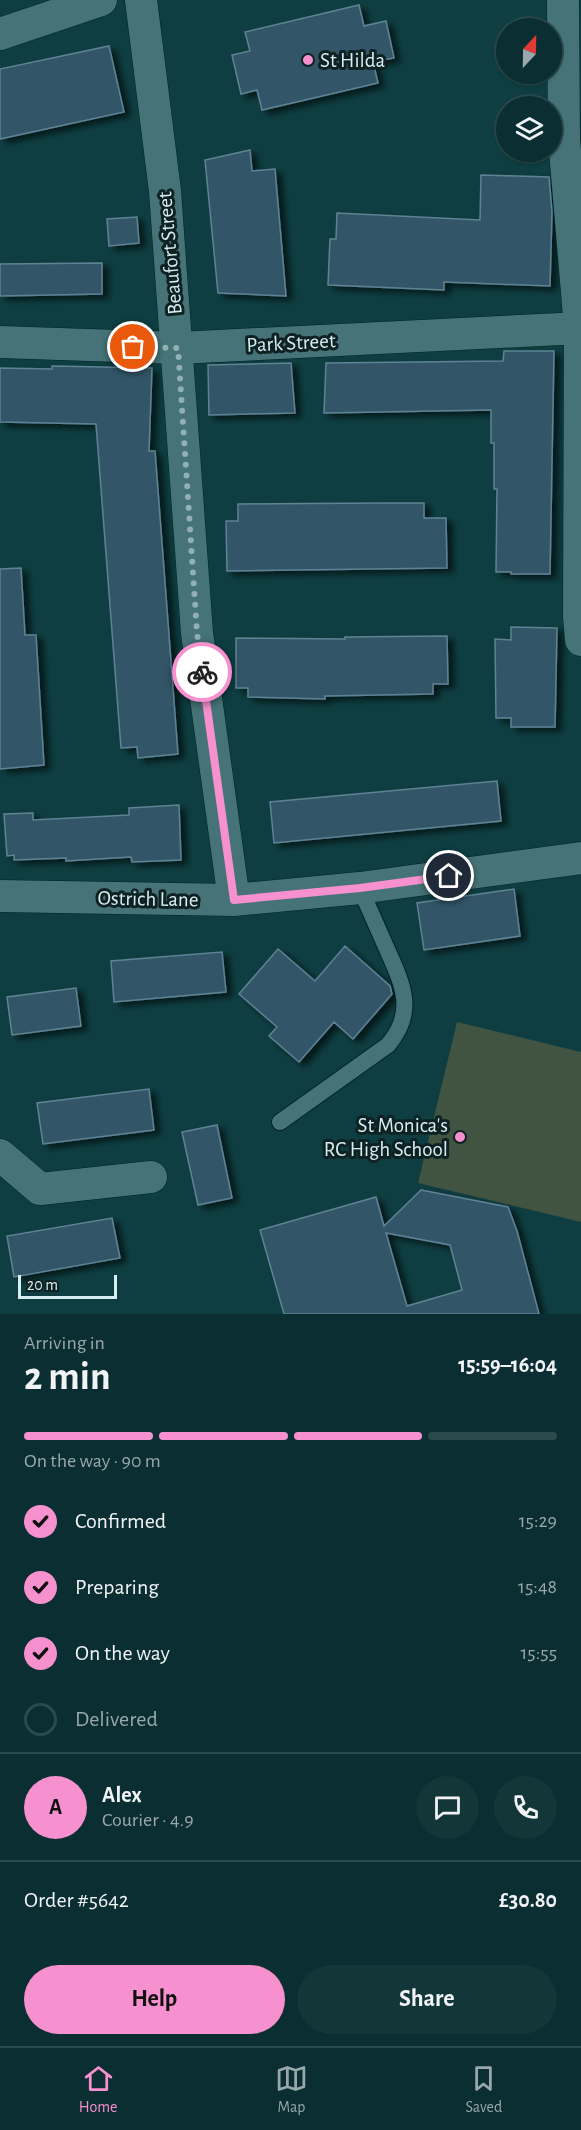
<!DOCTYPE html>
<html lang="en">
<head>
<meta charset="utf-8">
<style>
  :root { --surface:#0a2e31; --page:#133639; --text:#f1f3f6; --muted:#99a8ab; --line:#2a4a4d; --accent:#f690cf }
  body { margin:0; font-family:"Alegreya Sans",sans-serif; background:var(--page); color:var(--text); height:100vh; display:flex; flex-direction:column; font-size:22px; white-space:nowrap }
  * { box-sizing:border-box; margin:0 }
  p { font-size:20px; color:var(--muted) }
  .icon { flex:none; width:33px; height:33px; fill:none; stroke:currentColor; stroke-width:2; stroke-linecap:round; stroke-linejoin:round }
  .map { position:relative; height:1314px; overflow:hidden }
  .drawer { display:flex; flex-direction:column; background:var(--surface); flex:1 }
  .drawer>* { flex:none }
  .needle { width:39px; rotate:22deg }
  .fabs { position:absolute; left:496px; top:18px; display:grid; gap:12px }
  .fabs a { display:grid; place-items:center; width:66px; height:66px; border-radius:50%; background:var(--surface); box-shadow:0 2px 4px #0004,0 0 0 2px var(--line); font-size:30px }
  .scale { position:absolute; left:18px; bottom:15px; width:99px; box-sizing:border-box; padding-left:6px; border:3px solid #d7eef0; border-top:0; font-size:16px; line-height:21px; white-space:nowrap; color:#d7eef0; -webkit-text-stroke:4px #0e2123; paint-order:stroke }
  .pin { position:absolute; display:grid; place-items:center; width:51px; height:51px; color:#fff; margin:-26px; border:3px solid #fff; border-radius:50%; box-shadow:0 2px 6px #0007 }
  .courier { position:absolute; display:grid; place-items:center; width:60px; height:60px; margin:-30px; border:4px solid #f690cf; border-radius:50%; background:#fff; color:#222; box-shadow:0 2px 8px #0007 }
  .head em { font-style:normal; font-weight:700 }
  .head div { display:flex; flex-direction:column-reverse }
  .head { display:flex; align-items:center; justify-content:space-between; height:102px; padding:0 24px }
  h1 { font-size:39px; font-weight:700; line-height:45px }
  .bar { display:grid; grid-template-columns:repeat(4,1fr); gap:9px 6px; align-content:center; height:72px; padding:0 24px }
  .bar i { height:8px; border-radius:4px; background:var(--line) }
  .bar .selected { background:var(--accent) }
  .bar p { grid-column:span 4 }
  .line { display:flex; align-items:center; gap:15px; padding:0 24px; border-top:2px solid var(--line) }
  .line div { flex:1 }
  .round { display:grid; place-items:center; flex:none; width:63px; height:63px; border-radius:32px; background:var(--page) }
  ol { padding:0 24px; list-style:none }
  li { display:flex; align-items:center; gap:18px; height:66px }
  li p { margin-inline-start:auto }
  li .icon { padding:6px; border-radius:50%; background:var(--accent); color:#111; stroke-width:4 }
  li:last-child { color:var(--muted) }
  li i { width:33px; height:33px; border:3px solid var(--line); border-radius:50% }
  .button { display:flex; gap:12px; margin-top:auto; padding:12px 24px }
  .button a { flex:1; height:69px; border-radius:36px; background:var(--accent); color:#111; font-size:24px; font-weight:700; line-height:69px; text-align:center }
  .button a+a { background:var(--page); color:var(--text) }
  .tab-bar { display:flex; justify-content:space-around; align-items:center; height:84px; border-top:2px solid var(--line); background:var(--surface); font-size:16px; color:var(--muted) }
  .tab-bar a { display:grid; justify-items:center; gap:3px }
  .tab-bar .selected { color:var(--accent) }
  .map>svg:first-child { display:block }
</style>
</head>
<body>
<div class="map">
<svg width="581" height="1314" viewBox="0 0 581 1314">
  <defs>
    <filter id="shadow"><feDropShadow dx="6" dy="4" stdDeviation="3" flood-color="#0009"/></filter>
  </defs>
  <rect width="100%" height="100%" fill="#0e3e41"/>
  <path fill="#415341" d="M 457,1022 L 581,1052 L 581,1222 L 418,1183 Z"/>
  <path fill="#325667" stroke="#5e8395" stroke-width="1.5" fill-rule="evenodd" filter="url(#shadow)" d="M 359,5 L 364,26 L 386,21 L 394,58 L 373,62 L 378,83 L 262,110 L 257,90 L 241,94 L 232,55 L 250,51 L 245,32 Z
    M 109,46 L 124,112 L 0,139 L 0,69 Z
    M 250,150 L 252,171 L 275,169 L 286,296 L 218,293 L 205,160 Z
    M 481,175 L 549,177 L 552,212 L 550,286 L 444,282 L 444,290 L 328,285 L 330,239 L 336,239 L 337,213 L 480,220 Z
    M 137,217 L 139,243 L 109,246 L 107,219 Z
    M 102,263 L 102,294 L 0,296 L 0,264 Z
    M 504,351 L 554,351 L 550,574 L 511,574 L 511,572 L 496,572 L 497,489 L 494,489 L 494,443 L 491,443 L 491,410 L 324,413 L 326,363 L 503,361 Z
    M 291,363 L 295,413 L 209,415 L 208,365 Z
    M 52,366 L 152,368 L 149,451 L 155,451 L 178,754 L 138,758 L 137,747 L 121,748 L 96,424 L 0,422 L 0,368 L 52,369 Z
    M 384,503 L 424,503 L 424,518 L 446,518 L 447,568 L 227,571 L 226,521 L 238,521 L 238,504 Z
    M 21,568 L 25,635 L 36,635 L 44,765 L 0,769 L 0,569 Z
    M 511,627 L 557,628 L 555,727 L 511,727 L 511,718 L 496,718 L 495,639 L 511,640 Z
    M 447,636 L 448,684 L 433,684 L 433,694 L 325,696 L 325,699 L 248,697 L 248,688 L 236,688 L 236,638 L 345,639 L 345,637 Z
    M 497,781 L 501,821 L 274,843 L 270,802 Z
    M 179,805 L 181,860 L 132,862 L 131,857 L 66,861 L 66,858 L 14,860 L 14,855 L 7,856 L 4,814 L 33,813 L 33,820 L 129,815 L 129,808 Z
    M 514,889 L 520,936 L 424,950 L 417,903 Z
    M 345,946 L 390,986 L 392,994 L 353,1039 L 334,1022 L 299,1062 L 269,1036 L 277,1027 L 239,994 L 278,949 L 315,981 Z
    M 222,952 L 226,992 L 114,1002 L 111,961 Z
    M 76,988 L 81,1026 L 12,1035 L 7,997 Z
    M 149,1089 L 154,1130 L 43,1144 L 37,1103 Z
    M 217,1125 L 232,1198 L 198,1205 L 182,1132 Z
    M 421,1190 L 508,1207 L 517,1231 L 539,1314 L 284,1314 L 260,1230 L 376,1197 L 384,1226 ZM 386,1233 L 450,1245 L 462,1290 L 407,1306 Z
    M 112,1218 L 120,1258 L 14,1277 L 7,1236 Z"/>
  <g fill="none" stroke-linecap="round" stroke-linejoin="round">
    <g stroke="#002326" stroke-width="18">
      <path id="lane" d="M 280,1122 L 388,1045 C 417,1011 402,983 386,947 C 377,927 369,908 360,888"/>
    </g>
    <g stroke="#002326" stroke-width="33">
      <path id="street" d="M 141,0 L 165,191 L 197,633 L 234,900
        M 563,0 L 564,139 L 580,328 L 579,616 L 581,640
        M 0,34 L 101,0
        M 0,342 L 178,348 L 581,328
        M 0,896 L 234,900 L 360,888 L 581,858
        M 0,1155 L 40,1189 L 151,1177"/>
    </g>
    <use href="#lane" stroke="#467377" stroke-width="16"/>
    <use href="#street" stroke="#467377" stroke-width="32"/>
  </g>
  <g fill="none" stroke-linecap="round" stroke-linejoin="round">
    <path stroke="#91b0b3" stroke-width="6" stroke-dasharray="0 10.8" d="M 133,347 L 178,348 L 197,633 L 202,672"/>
    <path stroke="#f690cf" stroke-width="8" d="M 202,672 L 234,900 L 360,888 L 449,876"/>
  </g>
  <g fill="#f690cf" stroke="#0e2123" stroke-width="2">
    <circle cx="308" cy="60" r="6"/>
    <circle cx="460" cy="1137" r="6"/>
  </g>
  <g text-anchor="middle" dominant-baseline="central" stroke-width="6" stroke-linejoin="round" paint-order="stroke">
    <g font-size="21" fill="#d7eef0" stroke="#0e2123" text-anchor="start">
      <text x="320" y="60">St Hilda</text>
      <text x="448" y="1125" text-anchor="end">St Monica's<tspan x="448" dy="24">RC High School</tspan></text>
    </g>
    <g font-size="21" fill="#d7eef0" stroke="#0e2123">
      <text transform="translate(170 253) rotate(-95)">Beaufort Street</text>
      <text transform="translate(291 343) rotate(-3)">Park Street</text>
      <text transform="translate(148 899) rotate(1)">Ostrich Lane</text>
    </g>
  </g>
</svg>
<div class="fabs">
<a><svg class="needle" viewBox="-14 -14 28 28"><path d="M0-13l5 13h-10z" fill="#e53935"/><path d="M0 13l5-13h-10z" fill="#99a8ab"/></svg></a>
<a><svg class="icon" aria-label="layers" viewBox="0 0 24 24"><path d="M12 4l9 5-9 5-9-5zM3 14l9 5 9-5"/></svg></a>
</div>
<div class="scale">20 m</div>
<div class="pin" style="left:133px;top:347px;background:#ea580c"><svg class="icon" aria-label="bag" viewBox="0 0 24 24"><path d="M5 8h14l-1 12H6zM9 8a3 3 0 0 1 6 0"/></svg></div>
<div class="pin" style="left:449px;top:876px;background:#1f2937"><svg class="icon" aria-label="home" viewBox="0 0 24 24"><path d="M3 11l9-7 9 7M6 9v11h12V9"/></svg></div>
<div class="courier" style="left:202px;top:672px"><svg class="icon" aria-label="bike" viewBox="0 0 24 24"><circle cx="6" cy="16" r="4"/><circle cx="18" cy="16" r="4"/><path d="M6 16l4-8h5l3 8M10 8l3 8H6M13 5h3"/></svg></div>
</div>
<section class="drawer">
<div class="head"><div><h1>2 min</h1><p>Arriving in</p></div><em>15:59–16:04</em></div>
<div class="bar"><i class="selected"></i><i class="selected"></i><i class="selected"></i><i></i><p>On the way · 90 m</p></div>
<ol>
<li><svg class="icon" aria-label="check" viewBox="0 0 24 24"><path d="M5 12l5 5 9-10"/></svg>Confirmed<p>15:29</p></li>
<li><svg class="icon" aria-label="check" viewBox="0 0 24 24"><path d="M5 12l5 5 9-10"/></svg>Preparing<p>15:48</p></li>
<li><svg class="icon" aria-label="check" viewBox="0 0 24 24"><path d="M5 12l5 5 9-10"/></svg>On the way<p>15:55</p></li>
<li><i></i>Delivered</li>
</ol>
<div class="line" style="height:108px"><b class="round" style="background:var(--accent);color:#111">A</b><div><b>Alex</b><p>Courier · 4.9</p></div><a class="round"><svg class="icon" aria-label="chat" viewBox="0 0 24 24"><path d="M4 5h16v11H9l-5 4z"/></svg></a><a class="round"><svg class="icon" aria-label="phone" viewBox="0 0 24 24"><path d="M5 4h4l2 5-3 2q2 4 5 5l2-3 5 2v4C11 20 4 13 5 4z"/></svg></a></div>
<div class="line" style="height:78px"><div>Order #5642</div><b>£30.80</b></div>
<div class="button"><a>Help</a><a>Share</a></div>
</section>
<nav class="tab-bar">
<a class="selected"><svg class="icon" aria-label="home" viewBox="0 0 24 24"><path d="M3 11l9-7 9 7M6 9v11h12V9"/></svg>Home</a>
<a><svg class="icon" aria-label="map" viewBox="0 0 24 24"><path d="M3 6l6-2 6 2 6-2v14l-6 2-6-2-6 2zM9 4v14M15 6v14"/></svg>Map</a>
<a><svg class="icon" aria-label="saved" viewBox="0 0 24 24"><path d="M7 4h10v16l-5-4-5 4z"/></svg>Saved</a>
</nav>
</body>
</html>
